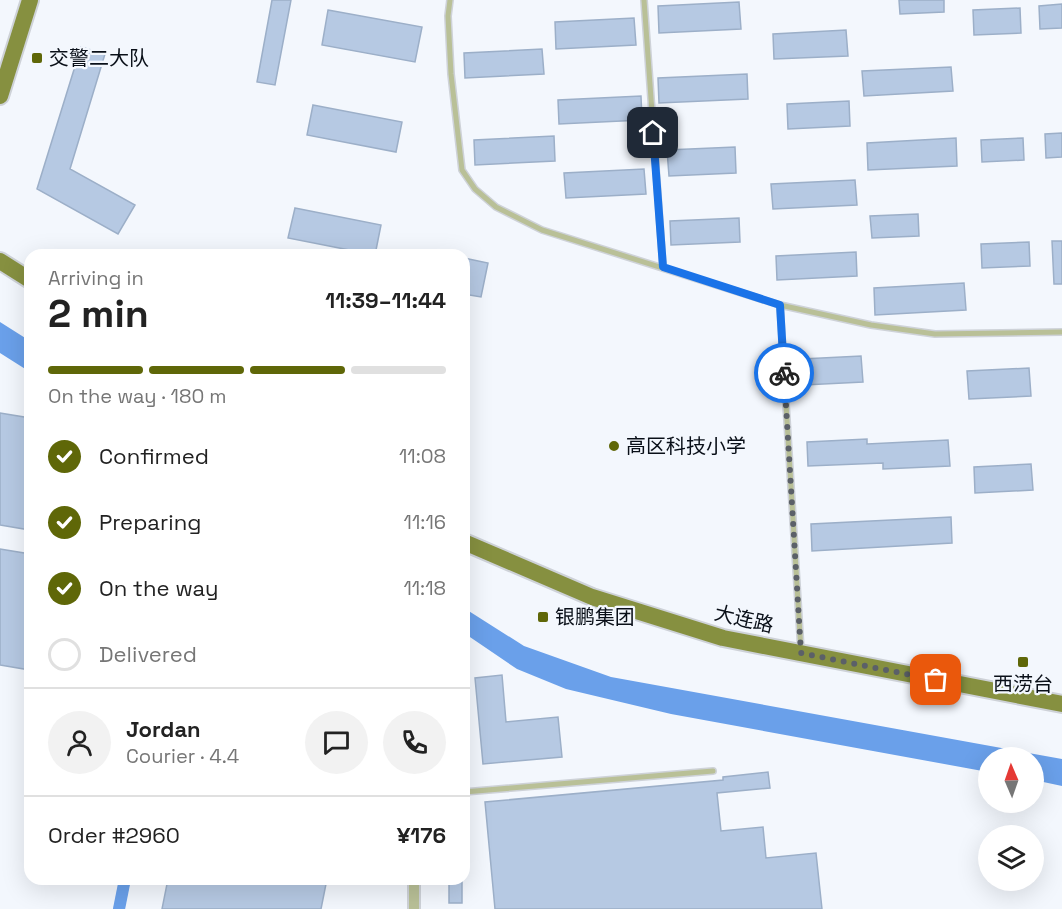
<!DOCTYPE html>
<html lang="en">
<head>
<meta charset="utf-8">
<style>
  :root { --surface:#fff; --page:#f2f2f2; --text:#222; --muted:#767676; --line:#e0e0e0; --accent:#5f6708 }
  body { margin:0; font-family:"Space Grotesk","Noto Sans SC",sans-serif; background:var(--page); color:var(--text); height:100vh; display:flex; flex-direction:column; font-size:22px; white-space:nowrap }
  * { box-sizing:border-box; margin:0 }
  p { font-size:20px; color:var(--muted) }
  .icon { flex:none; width:33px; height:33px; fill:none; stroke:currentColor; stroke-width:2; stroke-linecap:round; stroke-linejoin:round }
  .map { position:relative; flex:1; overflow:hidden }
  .drawer { position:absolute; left:24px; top:249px; width:446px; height:636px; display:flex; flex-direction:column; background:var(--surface); border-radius:18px; box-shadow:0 6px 24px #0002 }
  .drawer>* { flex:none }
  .needle { width:39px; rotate:358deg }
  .buttons { position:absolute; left:978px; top:747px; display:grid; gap:12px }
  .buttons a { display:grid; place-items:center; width:66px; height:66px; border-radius:50%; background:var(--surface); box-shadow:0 6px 24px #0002; font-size:30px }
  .pin { position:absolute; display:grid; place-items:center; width:51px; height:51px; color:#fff; margin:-26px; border-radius:12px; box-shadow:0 3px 9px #0006 }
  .courier { position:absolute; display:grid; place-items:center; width:60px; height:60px; margin:-30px; border:4px solid #1a73e8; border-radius:50%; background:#fff; color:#222; box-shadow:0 2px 8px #0007 }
  .headline em { font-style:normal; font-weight:600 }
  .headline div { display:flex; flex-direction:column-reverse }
  .headline { display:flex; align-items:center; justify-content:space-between; height:102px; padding:0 24px }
  h1 { font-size:39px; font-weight:600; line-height:45px }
  .bar { display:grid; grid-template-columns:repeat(4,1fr); gap:9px 6px; align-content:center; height:72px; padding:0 24px }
  .bar i { height:8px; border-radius:4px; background:var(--line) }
  .bar .selected { background:var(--accent) }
  .bar p { grid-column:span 4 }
  .line { display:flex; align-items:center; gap:15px; padding:0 24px; border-top:2px solid var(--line) }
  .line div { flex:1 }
  .round { display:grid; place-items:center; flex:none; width:63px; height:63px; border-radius:32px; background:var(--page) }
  ol { padding:0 24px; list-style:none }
  li { display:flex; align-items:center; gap:18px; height:66px }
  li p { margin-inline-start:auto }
  li .icon { padding:6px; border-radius:50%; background:var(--accent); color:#fff; stroke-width:4 }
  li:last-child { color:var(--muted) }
  li i { width:33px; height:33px; border:3px solid var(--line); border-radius:50% }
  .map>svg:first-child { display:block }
</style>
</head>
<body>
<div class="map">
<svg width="1062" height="909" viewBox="0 0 1062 909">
  <rect width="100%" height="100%" fill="#f3f7fd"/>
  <path fill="#6aa0ea" d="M 0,322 L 30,341 L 30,372 L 0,353 Z
    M 464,608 L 524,646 L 611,677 L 1062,759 L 1062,786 L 1034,780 L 1034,758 L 988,758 L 988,772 L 671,714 L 566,689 L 517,669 L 464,633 Z"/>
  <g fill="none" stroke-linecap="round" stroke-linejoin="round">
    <path stroke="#6aa0ea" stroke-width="12" d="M 119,909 L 125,879"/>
  </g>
  <path fill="#b6c9e3" stroke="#9cafc8" stroke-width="1.5" d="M 272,0 L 291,0 L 275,85 L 257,82 Z
    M 899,0 L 944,0 L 944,12 L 900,14 Z
    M 739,2 L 741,29 L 659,33 L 658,6 Z
    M 1062,4 L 1062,28 L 1040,29 L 1039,6 Z
    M 1020,8 L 1021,33 L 974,35 L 973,10 Z
    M 328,10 L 422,27 L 415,62 L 322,45 Z
    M 634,18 L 636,45 L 556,49 L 555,22 Z
    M 846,30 L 848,56 L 774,59 L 773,34 Z
    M 81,47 L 105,54 L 70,169 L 135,205 L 118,234 L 37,189 Z
    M 542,49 L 544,74 L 465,78 L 464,53 Z
    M 951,67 L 953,91 L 864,96 L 862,71 Z
    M 747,74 L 748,99 L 659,103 L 658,78 Z
    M 641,96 L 642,120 L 559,124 L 558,100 Z
    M 849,101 L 850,126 L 788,129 L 787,104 Z
    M 313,105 L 402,122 L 396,152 L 307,135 Z
    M 1062,133 L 1062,157 L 1046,158 L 1045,134 Z
    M 554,136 L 555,161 L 475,165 L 474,140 Z
    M 956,138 L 957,166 L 868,170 L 867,143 Z
    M 1023,138 L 1024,160 L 982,162 L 981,140 Z
    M 735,147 L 736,173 L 669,176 L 667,150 Z
    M 644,169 L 646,194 L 566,198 L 564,173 Z
    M 855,180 L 857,205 L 773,209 L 771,184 Z
    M 295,208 L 381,225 L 375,255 L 288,238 Z
    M 918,214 L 919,236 L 872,238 L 870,216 Z
    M 739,218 L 740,242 L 671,245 L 670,221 Z
    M 1052,241 L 1062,241 L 1062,284 L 1054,284 Z
    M 1029,242 L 1030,266 L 982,268 L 981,244 Z
    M 856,252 L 857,276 L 777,280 L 776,256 Z
    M 464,258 L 488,263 L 481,297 L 464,294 Z
    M 964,283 L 966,310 L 875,315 L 874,288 Z
    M 861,356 L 863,382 L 804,385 L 802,359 Z
    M 1029,368 L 1031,396 L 969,399 L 967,371 Z
    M 0,413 L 30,418 L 30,530 L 0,525 Z
    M 867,439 L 867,444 L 948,440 L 950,466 L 883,469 L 883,463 L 808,466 L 807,442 Z
    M 1031,464 L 1033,490 L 975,493 L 974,467 Z
    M 951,517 L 952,543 L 812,551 L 811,524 Z
    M 0,549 L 30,554 L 30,670 L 0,665 Z
    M 502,675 L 506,722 L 558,717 L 562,757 L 483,764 L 475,678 Z
    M 768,772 L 770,788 L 717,793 L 721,831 L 763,827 L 766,858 L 816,853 L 822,909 L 495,909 L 485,802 L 723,780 L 723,777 Z
    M 168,879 L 327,879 L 321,909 L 162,909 Z
    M 449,879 L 462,879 L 462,903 L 449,903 Z"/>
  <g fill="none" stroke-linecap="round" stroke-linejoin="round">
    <g stroke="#ced2d8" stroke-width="8">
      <path id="service" d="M 450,0 L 448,16 L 451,74 L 462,170 L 475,189 L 496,207 L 542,230 L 780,305 L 871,325 L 935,334 L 1062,332
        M 644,0 L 663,267
        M 780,305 L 801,651
        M 464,792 L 713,771"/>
    </g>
    <g stroke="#ced2d8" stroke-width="14">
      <path id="minor" d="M 414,909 L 414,879"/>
    </g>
    <g stroke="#ced2d8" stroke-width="20">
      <path id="primary" d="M 0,96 L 30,0
        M 0,261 L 30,280
        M 464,542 L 592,597 L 723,638 L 1062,704"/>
    </g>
    <use href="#service" stroke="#b9c097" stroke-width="5"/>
    <use href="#minor" stroke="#b9c097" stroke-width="10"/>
    <use href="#primary" stroke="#869040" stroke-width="16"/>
  </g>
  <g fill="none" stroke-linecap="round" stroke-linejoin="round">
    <path stroke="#5b6068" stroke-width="6" stroke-dasharray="0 10.8" d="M 784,373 L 801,653 L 936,680"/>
    <path stroke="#1a73e8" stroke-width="8" d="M 653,133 L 663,267 L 780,305 L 784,373"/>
  </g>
  <g fill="#5f6708" stroke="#f3f7fd" stroke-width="2">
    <rect x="31" y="52" width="12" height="12" rx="3"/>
    <circle cx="614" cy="446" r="6"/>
    <rect x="537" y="611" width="12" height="12" rx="3"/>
    <rect x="1017" y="656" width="12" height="12" rx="3"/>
  </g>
  <g text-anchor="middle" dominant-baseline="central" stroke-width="4.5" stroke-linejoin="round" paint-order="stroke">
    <g font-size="20" fill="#090f18" stroke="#f3f7fd" text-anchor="start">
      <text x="49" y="58">交警二大队</text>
      <text x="626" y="446">高区科技小学</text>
      <text x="555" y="617">银鹏集团</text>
      <text x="1023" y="684" text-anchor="middle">西涝台</text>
    </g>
    <g font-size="20" fill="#090f18" stroke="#f3f7fd">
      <text transform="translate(744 619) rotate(13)">大连路</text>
    </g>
  </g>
</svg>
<div class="buttons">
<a><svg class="needle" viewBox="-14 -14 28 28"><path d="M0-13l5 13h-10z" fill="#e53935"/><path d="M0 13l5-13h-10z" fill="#767676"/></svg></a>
<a><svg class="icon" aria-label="layers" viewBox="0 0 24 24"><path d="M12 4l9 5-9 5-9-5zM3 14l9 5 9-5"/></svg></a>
</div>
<div class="pin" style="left:936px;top:680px;background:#ea580c"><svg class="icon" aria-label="bag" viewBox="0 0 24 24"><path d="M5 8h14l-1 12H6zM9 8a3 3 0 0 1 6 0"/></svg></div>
<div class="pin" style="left:653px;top:133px;background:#1f2937"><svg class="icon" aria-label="home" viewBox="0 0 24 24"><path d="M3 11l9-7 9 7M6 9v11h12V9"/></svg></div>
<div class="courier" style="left:784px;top:373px"><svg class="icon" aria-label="bike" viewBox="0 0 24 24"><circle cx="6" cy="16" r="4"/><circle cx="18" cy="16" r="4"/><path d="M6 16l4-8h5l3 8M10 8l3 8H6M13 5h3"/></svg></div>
<section class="drawer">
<div class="headline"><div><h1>2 min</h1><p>Arriving in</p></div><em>11:39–11:44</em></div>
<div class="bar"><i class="selected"></i><i class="selected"></i><i class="selected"></i><i></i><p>On the way · 180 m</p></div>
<ol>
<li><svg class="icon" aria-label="check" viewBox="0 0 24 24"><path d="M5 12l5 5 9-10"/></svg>Confirmed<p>11:08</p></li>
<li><svg class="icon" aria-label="check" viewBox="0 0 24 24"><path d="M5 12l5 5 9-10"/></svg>Preparing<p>11:16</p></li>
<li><svg class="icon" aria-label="check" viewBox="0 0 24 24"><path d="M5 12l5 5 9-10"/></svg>On the way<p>11:18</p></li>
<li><i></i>Delivered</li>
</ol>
<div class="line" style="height:108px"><a class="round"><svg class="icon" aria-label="person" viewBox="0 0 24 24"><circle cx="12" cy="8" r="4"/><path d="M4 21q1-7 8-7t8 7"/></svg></a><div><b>Jordan</b><p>Courier · 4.4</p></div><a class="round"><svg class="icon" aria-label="chat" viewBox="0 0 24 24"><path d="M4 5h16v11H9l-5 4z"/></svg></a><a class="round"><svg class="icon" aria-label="phone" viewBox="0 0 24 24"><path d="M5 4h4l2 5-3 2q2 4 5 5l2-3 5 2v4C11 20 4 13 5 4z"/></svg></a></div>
<div class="line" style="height:78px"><div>Order #2960</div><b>¥176</b></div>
</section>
</div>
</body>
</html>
